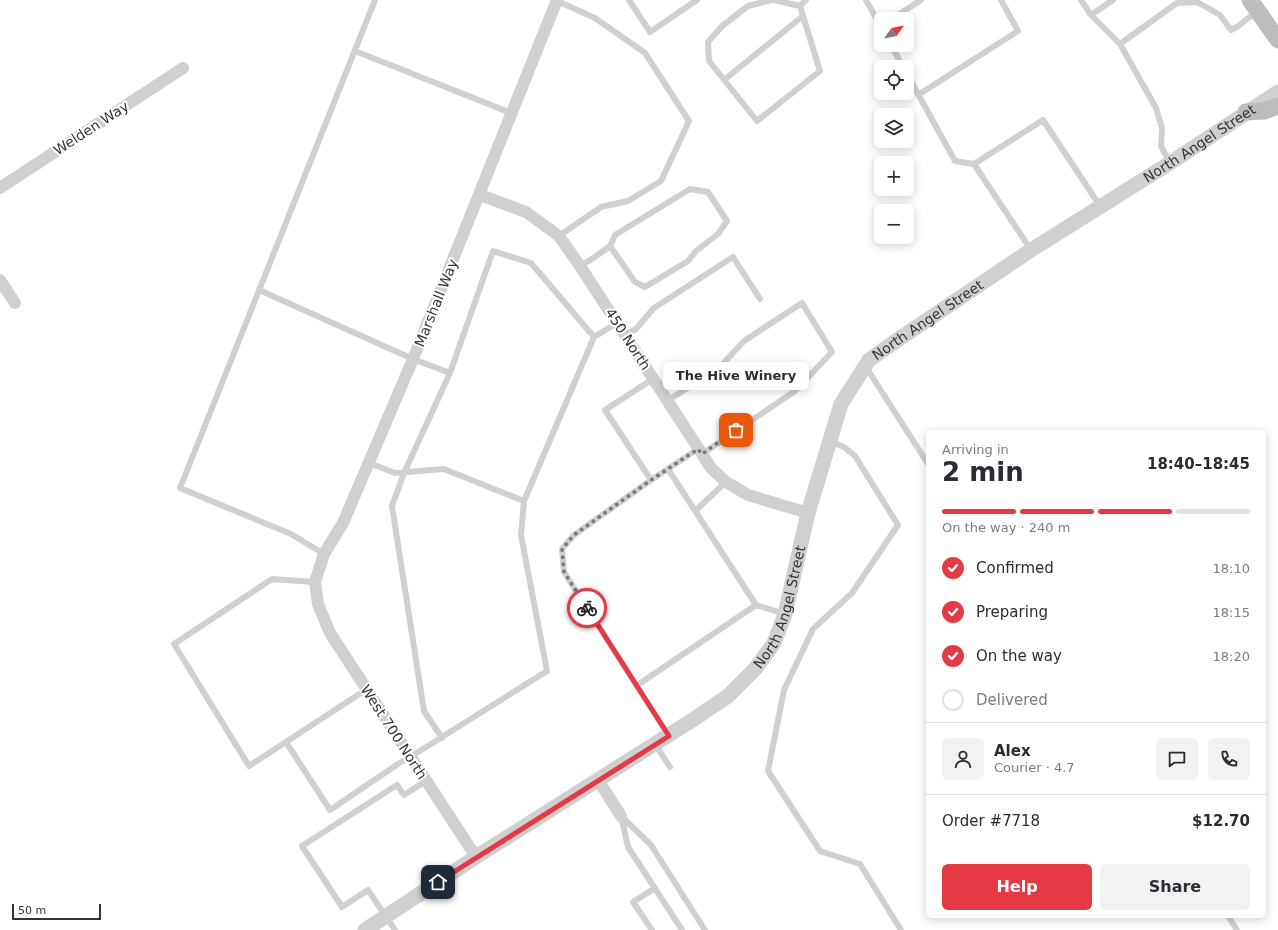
<!DOCTYPE html>
<html lang="en">
<head>
<meta charset="utf-8">
<style>
  :root { --surface:#fff; --page:#f2f2f3; --text:#2b2b33; --muted:#7c7c81; --line:#e1e1e2; --accent:#e63946 }
  body { margin:0; font-family:"DejaVu Sans",sans-serif; background:var(--page); color:var(--text); height:100vh; display:flex; flex-direction:column; font-size:15px; white-space:nowrap }
  * { box-sizing:border-box; margin:0 }
  p { font-size:13px; color:var(--muted) }
  .icon { flex:none; width:22px; height:22px; fill:none; stroke:currentColor; stroke-width:2; stroke-linecap:round; stroke-linejoin:round }
  .map { position:relative; flex:1; overflow:hidden }
  .side { position:absolute; left:926px; top:430px; width:340px; height:488px; display:flex; flex-direction:column; background:var(--surface); border-radius:6px; box-shadow:0 2px 10px #0003 }
  .side>* { flex:none }
  .needle { width:26px; rotate:57deg }
  .buttons { position:absolute; left:874px; top:12px; display:grid; gap:8px }
  .buttons a { display:grid; place-items:center; width:40px; height:40px; border-radius:6px; background:var(--surface); box-shadow:0 2px 10px #0003; font-size:20px }
  .scale { position:absolute; left:12px; bottom:10px; width:89px; box-sizing:border-box; padding-left:4px; border:2px solid #333; border-top:0; font-size:11px; line-height:14px; white-space:nowrap; color:#333; -webkit-text-stroke:3px #fff; paint-order:stroke }
  .pin { position:absolute; display:grid; place-items:center; width:34px; height:34px; color:#fff; margin:-17px; border-radius:8px; box-shadow:0 2px 6px #0006 }
  .courier { position:absolute; display:grid; place-items:center; width:40px; height:40px; margin:-20px; border:3px solid #e63946; border-radius:50%; background:#fff; color:#222; box-shadow:0 1px 5px #0007 }
  .bubble { position:absolute; height:28px; border-radius:6px; background:var(--surface); box-shadow:0 2px 10px #0003; font-size:13px; font-weight:600; line-height:28px; text-align:center }
  .headline em { font-style:normal; font-weight:600 }
  .headline div { display:flex; flex-direction:column-reverse }
  .headline { display:flex; align-items:center; justify-content:space-between; height:68px; padding:0 16px }
  h1 { font-size:26px; font-weight:600; line-height:30px }
  .bar { display:grid; grid-template-columns:repeat(4,1fr); gap:6px 4px; align-content:center; height:48px; padding:0 16px }
  .bar i { height:5px; border-radius:3px; background:var(--line) }
  .bar .selected { background:var(--accent) }
  .bar p { grid-column:span 4 }
  .line { display:flex; align-items:center; gap:10px; padding:0 16px; border-top:1px solid var(--line) }
  .line div { flex:1 }
  .round { display:grid; place-items:center; flex:none; width:42px; height:42px; border-radius:6px; background:var(--page) }
  ol { padding:0 16px; list-style:none }
  li { display:flex; align-items:center; gap:12px; height:44px }
  li p { margin-inline-start:auto }
  li .icon { padding:4px; border-radius:50%; background:var(--accent); color:#fff; stroke-width:4 }
  li:last-child { color:var(--muted) }
  li i { width:22px; height:22px; border:2px solid var(--line); border-radius:50% }
  .action { display:flex; gap:8px; margin-top:auto; padding:8px 16px }
  .action a { flex:1; height:46px; border-radius:6px; background:var(--accent); color:#fff; font-size:16px; font-weight:600; line-height:46px; text-align:center }
  .action a+a { background:var(--page); color:var(--text) }
  .map>svg:first-child { display:block }
</style>
</head>
<body>
<div class="map">
<svg width="1278" height="930" viewBox="0 0 1278 930">
  <rect width="100%" height="100%" fill="#fff"/>
  <g fill="none" stroke-linecap="round" stroke-linejoin="round">
    <path stroke="#d0d0d0" stroke-width="6" d="M 629,0 L 650,32 L 697,0
      M 772,0 L 748,6 L 722,26 L 708,42 L 709,61 L 757,121 L 820,71 L 800,6
      M 774,0 L 800,6
      M 866,0 L 881,27
      M 1081,0 L 1091,15 L 1120,44 L 1156,108 L 1162,128 L 1161,146 L 1170,163
      M 557,1 L 595,18 L 645,53 L 689,121 L 661,181 L 628,201 L 601,207 L 559,236
      M 800,6 L 806,0
      M 1091,15 L 1113,0
      M 892,19 L 921,0
      M 1120,44 L 1177,3 L 1197,2 L 1220,15 L 1231,30 L 1237,27 L 1257,11
      M 891,45 L 903,67
      M 355,51 L 511,113
      M 907,74 L 955,161 L 974,164
      M 724,80 L 803,16
      M 918,95 L 1018,31 L 1001,0
      M 1031,250 L 974,164 L 1043,120 L 1100,206
      M 580,266 L 592,259 L 610,246 L 615,235 L 690,189 L 708,192 L 727,221 L 718,234 L 696,251 L 688,261 L 645,287 L 635,282 L 610,246
      M 259,290 L 413,359 L 450,373
      M 625,335 L 636,329 L 654,308 L 733,257 L 760,299
      M 866,367 L 928,464
      M 667,401 L 719,368 L 744,341 L 802,303 L 832,352 L 795,391 L 702,454
      M 829,441 L 844,447 L 855,456 L 898,525 L 852,593 L 813,629 L 784,690 L 768,771 L 820,851 L 860,864 L 901,930
      M 369,463 L 395,473 L 444,469 L 524,501
      M 668,469 L 756,605 L 785,614
      M 651,480 L 605,410 L 653,379
      M 695,511 L 726,482
      M 324,554 L 291,534 L 180,488 L 375,0
      M 315,582 L 272,579 L 174,644 L 249,766 L 367,689
      M 636,686 L 756,605
      M 668,735 L 564,572 L 562,549 L 574,535 L 651,480 L 698,449
      M 442,738 L 424,711 L 392,506 L 404,473 L 450,373 L 493,251 L 531,263 L 594,337
      M 286,742 L 330,810 L 398,764 L 423,749 L 547,671 L 521,535 L 524,501 L 594,337 L 617,323
      M 655,744 L 670,767
      M 621,816 L 651,845 L 705,930
      M 621,816 L 628,847 L 682,930
      M 1228,916 L 1237,930
      M 395,930 L 368,890 L 342,907 L 302,846 L 397,785 L 404,795 L 426,781
      M 652,930 L 633,902 L 655,888"/>
    <path stroke="#d0d0d0" stroke-width="12" d="M 0,188 L 183,68
      M 480,195 L 526,212 L 559,236 L 580,266 L 702,454 L 711,468 L 726,482 L 748,495 L 808,513
      M 0,280 L 15,303
      M 598,780 L 621,816
      M 476,857 L 330,633 L 318,604 L 315,582 L 324,554 L 343,523 L 413,359 L 557,0"/>
    <path stroke="#d0d0d0" stroke-width="15" id="s1" d="M 365,930 L 476,857 L 691,721 L 728,696 L 755,669 L 774,643 L 785,614 L 808,513 L 841,404 L 869,360 L 896,341 L 1031,250 L 1170,163 L 1278,92"/>
    <path stroke="#bdbdbd" stroke-width="17" d="M 1250,0 L 1278,40
      M 1246,112 L 1264,111 L 1278,106"/>
  </g>
  <g fill="none" stroke-linecap="round" stroke-linejoin="round">
    <path stroke="#7a7a7a" stroke-width="4" stroke-dasharray="0 7.2" d="M 587,608 L 564,572 L 562,549 L 574,535 L 651,480 L 698,449 L 702,454 L 736,430"/>
    <path stroke="#e63946" stroke-width="5" d="M 438,882 L 669,736 L 587,608"/>
  </g>
  <g text-anchor="middle" dominant-baseline="central" stroke-width="4" stroke-linejoin="round" paint-order="stroke">
    <g font-size="14" fill="#333" stroke="#fff">
      <text transform="translate(91 128) rotate(-33)">Welden Way</text>
      <text stroke="none"><textPath href="#s1" startOffset="1198">North Angel Street</textPath></text>
      <text transform="translate(436 303) rotate(-68)">Marshall Way</text>
      <text stroke="none"><textPath href="#s1" startOffset="874">North Angel Street</textPath></text>
      <text transform="translate(628 339) rotate(57)">450 North</text>
      <text stroke="none"><textPath href="#s1" startOffset="538">North Angel Street</textPath></text>
      <text transform="translate(394 732) rotate(57)">West 700 North</text>
    </g>
  </g>
</svg>
<div class="buttons">
<a><svg class="needle" viewBox="-14 -14 28 28"><path d="M0-13l5 13h-10z" fill="#e53935"/><path d="M0 13l5-13h-10z" fill="#7c7c81"/></svg></a>
<a><svg class="icon" aria-label="locate" viewBox="0 0 24 24"><circle cx="12" cy="12" r="6"/><path d="M12 2v4M12 18v4M2 12h4M18 12h4"/></svg></a>
<a><svg class="icon" aria-label="layers" viewBox="0 0 24 24"><path d="M12 4l9 5-9 5-9-5zM3 14l9 5 9-5"/></svg></a>
<a>+</a>
<a>−</a>
</div>
<div class="scale">50 m</div>
<div class="pin" style="left:736px;top:430px;background:#ea580c"><svg class="icon" aria-label="bag" viewBox="0 0 24 24"><path d="M5 8h14l-1 12H6zM9 8a3 3 0 0 1 6 0"/></svg></div>
<div class="pin" style="left:438px;top:882px;background:#1f2937"><svg class="icon" aria-label="home" viewBox="0 0 24 24"><path d="M3 11l9-7 9 7M6 9v11h12V9"/></svg></div>
<div class="courier" style="left:587px;top:608px"><svg class="icon" aria-label="bike" viewBox="0 0 24 24"><circle cx="6" cy="16" r="4"/><circle cx="18" cy="16" r="4"/><path d="M6 16l4-8h5l3 8M10 8l3 8H6M13 5h3"/></svg></div>
<div class="bubble" style="left:663px;top:362px;width:146px">The Hive Winery</div>
<section class="side">
<div class="headline"><div><h1>2 min</h1><p>Arriving in</p></div><em>18:40–18:45</em></div>
<div class="bar"><i class="selected"></i><i class="selected"></i><i class="selected"></i><i></i><p>On the way · 240 m</p></div>
<ol>
<li><svg class="icon" aria-label="check" viewBox="0 0 24 24"><path d="M5 12l5 5 9-10"/></svg>Confirmed<p>18:10</p></li>
<li><svg class="icon" aria-label="check" viewBox="0 0 24 24"><path d="M5 12l5 5 9-10"/></svg>Preparing<p>18:15</p></li>
<li><svg class="icon" aria-label="check" viewBox="0 0 24 24"><path d="M5 12l5 5 9-10"/></svg>On the way<p>18:20</p></li>
<li><i></i>Delivered</li>
</ol>
<div class="line" style="height:72px"><a class="round"><svg class="icon" aria-label="person" viewBox="0 0 24 24"><circle cx="12" cy="8" r="4"/><path d="M4 21q1-7 8-7t8 7"/></svg></a><div><b>Alex</b><p>Courier · 4.7</p></div><a class="round"><svg class="icon" aria-label="chat" viewBox="0 0 24 24"><path d="M4 5h16v11H9l-5 4z"/></svg></a><a class="round"><svg class="icon" aria-label="phone" viewBox="0 0 24 24"><path d="M5 4h4l2 5-3 2q2 4 5 5l2-3 5 2v4C11 20 4 13 5 4z"/></svg></a></div>
<div class="line" style="height:52px"><div>Order #7718</div><b>$12.70</b></div>
<div class="action"><a>Help</a><a>Share</a></div>
</section>
</div>
</body>
</html>
